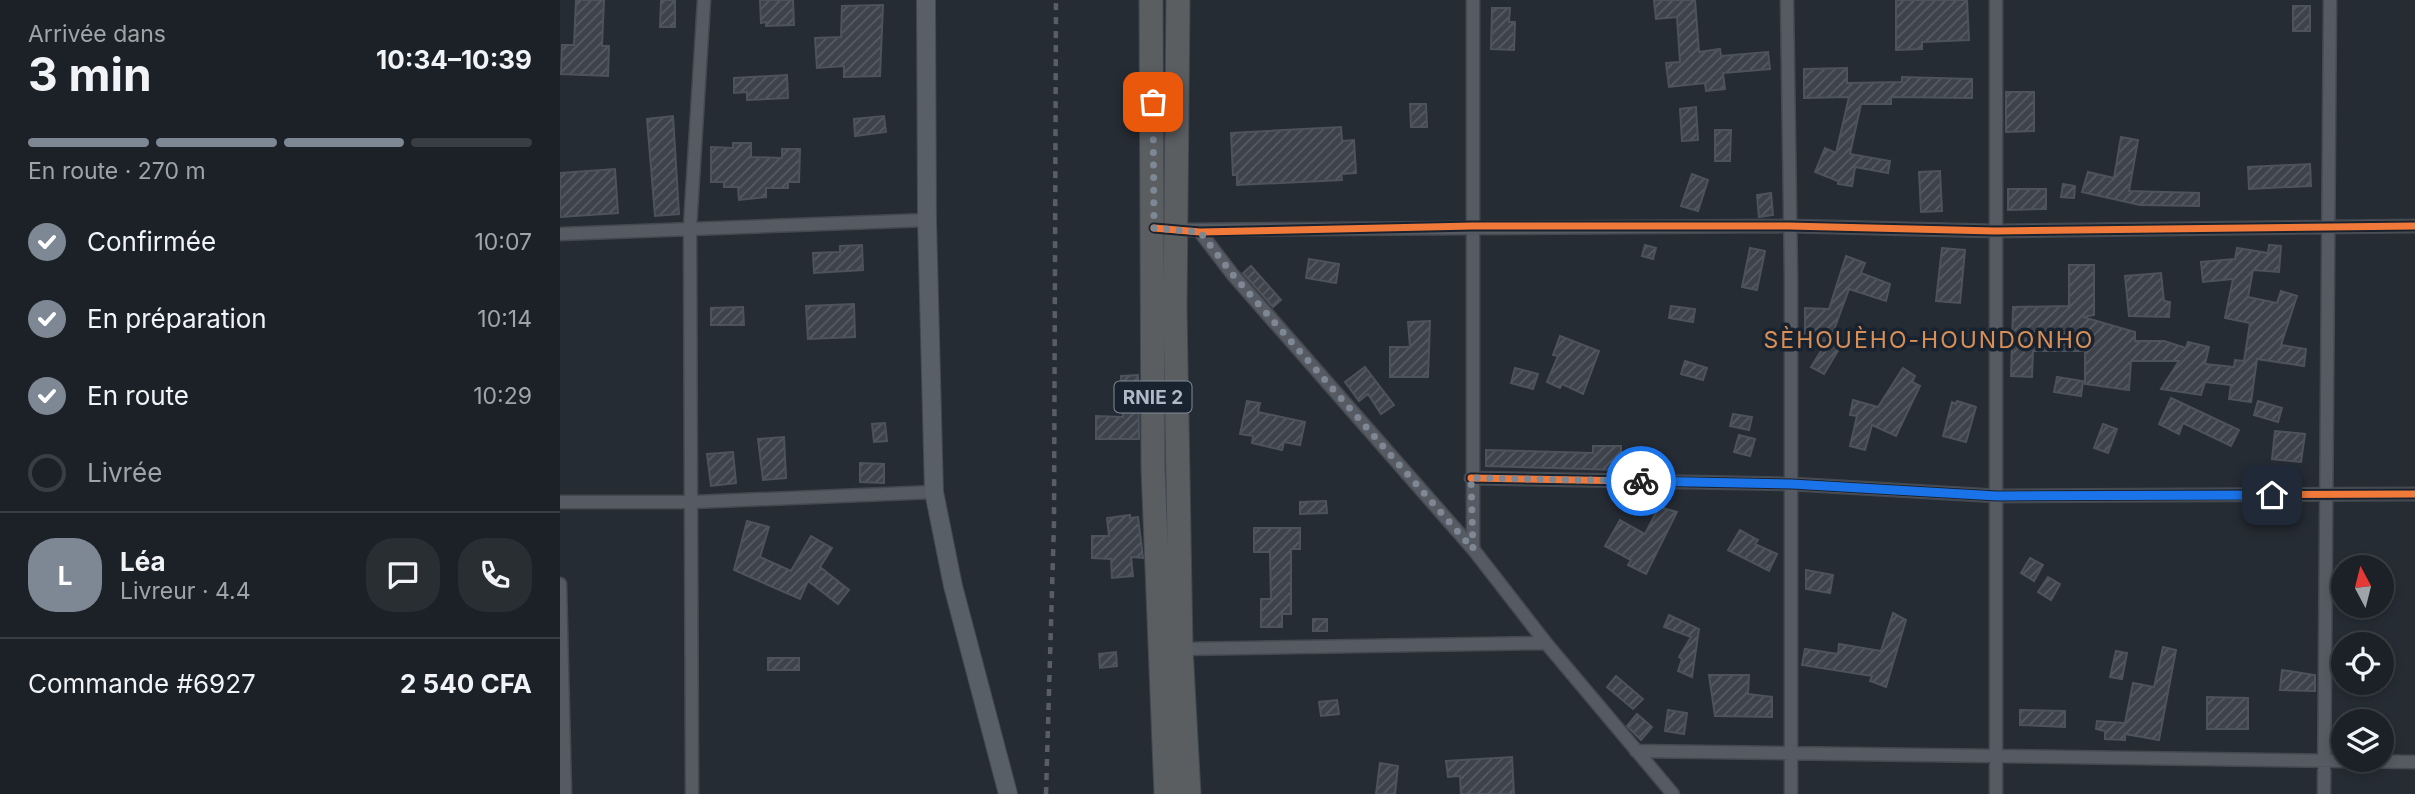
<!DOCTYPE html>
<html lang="fr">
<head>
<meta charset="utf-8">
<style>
  :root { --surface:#1c2127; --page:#292e33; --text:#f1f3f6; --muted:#a0a3a7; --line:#3a3e44; --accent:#7e8794 }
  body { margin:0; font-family:Inter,sans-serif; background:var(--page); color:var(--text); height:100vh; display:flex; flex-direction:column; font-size:26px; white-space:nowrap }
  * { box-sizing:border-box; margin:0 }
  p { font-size:23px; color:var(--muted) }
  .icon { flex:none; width:38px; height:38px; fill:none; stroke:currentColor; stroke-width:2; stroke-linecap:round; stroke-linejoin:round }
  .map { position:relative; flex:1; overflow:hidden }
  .drawer { display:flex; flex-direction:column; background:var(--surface); width:560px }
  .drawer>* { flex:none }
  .needle { width:46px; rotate:353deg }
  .buttons { position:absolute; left:1771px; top:555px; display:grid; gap:14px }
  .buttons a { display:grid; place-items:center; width:63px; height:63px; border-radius:50%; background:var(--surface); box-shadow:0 4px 10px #0003,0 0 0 2px var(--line); font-size:35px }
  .pin { position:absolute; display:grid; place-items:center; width:60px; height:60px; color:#fff; margin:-30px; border-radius:14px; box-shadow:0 4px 10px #0006 }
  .courier { position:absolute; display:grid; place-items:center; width:70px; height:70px; margin:-35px; border:5px solid #1a73e8; border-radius:50%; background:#fff; color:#222; box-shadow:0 2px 9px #0007 }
  .overview em { font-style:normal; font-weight:700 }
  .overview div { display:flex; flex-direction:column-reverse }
  .overview { display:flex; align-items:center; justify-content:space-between; height:119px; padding:0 28px }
  h1 { font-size:46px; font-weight:700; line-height:52px }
  .bar { display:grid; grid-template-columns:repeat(4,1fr); gap:10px 7px; align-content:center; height:84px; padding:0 28px }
  .bar i { height:9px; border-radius:5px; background:var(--line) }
  .bar .current { background:var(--accent) }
  .bar p { grid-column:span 4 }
  .line { display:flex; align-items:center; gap:18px; padding:0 28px; border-top:2px solid var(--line) }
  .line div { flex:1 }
  .round { display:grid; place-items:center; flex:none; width:74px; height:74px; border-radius:28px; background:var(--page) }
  ol { padding:0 28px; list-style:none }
  li { display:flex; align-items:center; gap:21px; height:77px }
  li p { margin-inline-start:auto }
  li .icon { padding:7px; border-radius:50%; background:var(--accent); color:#fff; stroke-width:4 }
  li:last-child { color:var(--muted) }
  li i { width:38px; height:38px; border:4px solid var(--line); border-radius:50% }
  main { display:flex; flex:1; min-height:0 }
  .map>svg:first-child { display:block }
</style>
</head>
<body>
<main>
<section class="drawer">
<div class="overview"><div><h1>3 min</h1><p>Arrivée dans</p></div><em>10:34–10:39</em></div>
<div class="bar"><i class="current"></i><i class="current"></i><i class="current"></i><i></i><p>En route · 270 m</p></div>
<ol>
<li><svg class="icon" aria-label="check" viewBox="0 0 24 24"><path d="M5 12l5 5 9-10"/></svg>Confirmée<p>10:07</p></li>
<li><svg class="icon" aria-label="check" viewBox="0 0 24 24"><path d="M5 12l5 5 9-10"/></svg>En préparation<p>10:14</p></li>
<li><svg class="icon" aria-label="check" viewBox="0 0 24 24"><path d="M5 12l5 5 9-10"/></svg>En route<p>10:29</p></li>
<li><i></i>Livrée</li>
</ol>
<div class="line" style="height:126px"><b class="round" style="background:var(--accent);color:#fff">L</b><div><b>Léa</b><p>Livreur · 4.4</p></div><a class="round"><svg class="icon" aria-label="chat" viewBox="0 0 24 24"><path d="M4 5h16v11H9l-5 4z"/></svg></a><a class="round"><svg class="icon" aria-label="phone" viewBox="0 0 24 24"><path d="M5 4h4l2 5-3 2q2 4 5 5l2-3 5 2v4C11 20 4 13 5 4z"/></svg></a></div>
<div class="line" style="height:91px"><div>Commande #6927</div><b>2 540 CFA</b></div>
</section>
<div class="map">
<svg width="1855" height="794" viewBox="0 0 1855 794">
  <defs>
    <pattern id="building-hatch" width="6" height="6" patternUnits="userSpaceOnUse" patternTransform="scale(1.75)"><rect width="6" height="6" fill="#3e424a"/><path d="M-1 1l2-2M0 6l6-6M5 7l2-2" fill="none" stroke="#575b63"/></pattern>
  </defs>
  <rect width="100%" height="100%" fill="#262c34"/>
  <path fill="url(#building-hatch)" stroke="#4d535c" stroke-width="2" d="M 16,0 L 44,0 L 42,46 L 49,46 L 48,76 L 1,74 L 2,45 L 14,45 Z
    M 101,0 L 115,0 L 115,27 L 100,27 Z
    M 200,0 L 233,0 L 234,25 L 206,26 L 206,22 L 201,23 Z
    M 1094,0 L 1135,0 L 1139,52 L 1160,49 L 1161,56 L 1208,52 L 1210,69 L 1163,73 L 1165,89 L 1146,91 L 1145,83 L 1109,87 L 1106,63 L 1120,62 L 1117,17 L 1096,19 Z
    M 1336,0 L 1407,0 L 1409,40 L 1362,42 L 1362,49 L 1336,50 Z
    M 323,5 L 320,76 L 284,77 L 284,66 L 257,68 L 255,38 L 281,37 L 282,6 Z
    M 1733,6 L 1750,6 L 1750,31 L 1733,31 Z
    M 932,8 L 950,8 L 949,22 L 955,22 L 954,50 L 931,49 Z
    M 1287,68 L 1287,83 L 1342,82 L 1342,77 L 1412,79 L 1412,98 L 1331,97 L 1331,104 L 1301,104 L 1290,154 L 1330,161 L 1328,173 L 1295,167 L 1292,186 L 1278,184 L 1278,181 L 1255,172 L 1265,148 L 1276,153 L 1289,97 L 1244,98 L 1244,69 Z
    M 227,75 L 228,98 L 187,100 L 187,92 L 174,93 L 174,78 Z
    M 1446,92 L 1474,92 L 1474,131 L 1446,132 Z
    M 850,104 L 866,104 L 867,127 L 851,127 Z
    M 1136,107 L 1138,140 L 1122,141 L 1120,109 Z
    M 113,116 L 119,214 L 95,216 L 87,119 Z
    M 324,116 L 326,132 L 295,136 L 294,119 Z
    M 781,127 L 782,141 L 794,140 L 796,173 L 781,174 L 782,180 L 677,185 L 677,175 L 673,175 L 671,133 Z
    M 1155,130 L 1171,130 L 1170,161 L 1155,161 Z
    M 1561,137 L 1578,140 L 1569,191 L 1639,193 L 1639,206 L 1580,205 L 1522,192 L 1528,172 L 1554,178 Z
    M 173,143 L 191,143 L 191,157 L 222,158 L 222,149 L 240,149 L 239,182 L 228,182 L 228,188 L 206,188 L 206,197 L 179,200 L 178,187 L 164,187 L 164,182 L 151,182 L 151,147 L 173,148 Z
    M 1750,164 L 1751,186 L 1689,189 L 1688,167 Z
    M 55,169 L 58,213 L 0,217 L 0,173 Z
    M 1380,171 L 1382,211 L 1361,212 L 1359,172 Z
    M 1132,174 L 1148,180 L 1138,211 L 1121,206 Z
    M 1503,184 L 1515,186 L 1514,198 L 1501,197 Z
    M 1448,189 L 1486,189 L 1486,209 L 1448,210 Z
    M 1211,193 L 1213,215 L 1199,217 L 1197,195 Z
    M 302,245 L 303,270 L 254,273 L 253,253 L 280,252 L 280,246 Z
    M 1085,245 L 1096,248 L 1093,259 L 1082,256 Z
    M 1709,245 L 1721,246 L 1719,272 L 1693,270 L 1688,297 L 1717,303 L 1721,291 L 1737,296 L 1721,345 L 1746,349 L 1744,366 L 1697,359 L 1691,402 L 1669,399 L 1671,385 L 1645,382 L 1641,395 L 1601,389 L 1619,361 L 1571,361 L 1569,390 L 1525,384 L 1525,351 L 1473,351 L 1472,377 L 1451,376 L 1453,307 L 1509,306 L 1509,265 L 1534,265 L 1534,315 L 1523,317 L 1575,332 L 1575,341 L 1604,341 L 1626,348 L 1628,342 L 1649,347 L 1645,364 L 1674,367 L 1675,360 L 1684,361 L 1690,323 L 1665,318 L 1673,279 L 1643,282 L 1641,262 L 1675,259 L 1677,248 L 1708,253 Z
    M 1190,248 L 1205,251 L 1197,290 L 1182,287 Z
    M 1382,248 L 1405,250 L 1400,303 L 1376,301 Z
    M 1286,256 L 1305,263 L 1301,273 L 1330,284 L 1326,301 L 1289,289 L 1271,338 L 1282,344 L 1264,374 L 1251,367 L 1267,341 L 1245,340 L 1245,308 L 1269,309 Z
    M 749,259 L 779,264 L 776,283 L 746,278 Z
    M 691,266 L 721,300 L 713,307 L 683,273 Z
    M 1601,273 L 1604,301 L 1610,302 L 1609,317 L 1569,316 L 1565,276 Z
    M 294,304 L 295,337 L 248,339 L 246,306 Z
    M 1111,306 L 1135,309 L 1133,322 L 1109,318 Z
    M 183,307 L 184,325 L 151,325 L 151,308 Z
    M 870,321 L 868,377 L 830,377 L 830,347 L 850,347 L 848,322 Z
    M 1000,336 L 1039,351 L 1023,394 L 1002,384 L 1000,388 L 987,382 L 998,356 L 993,355 Z
    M 1125,361 L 1147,368 L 1143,380 L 1121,374 Z
    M 805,367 L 834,405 L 821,414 L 808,394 L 799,401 L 785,382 Z
    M 955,368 L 978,374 L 973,389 L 951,383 Z
    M 1343,368 L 1355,376 L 1352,382 L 1360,386 L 1336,436 L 1312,425 L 1305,450 L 1290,446 L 1297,416 L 1290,415 L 1293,400 L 1318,407 Z
    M 578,375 L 579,439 L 536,439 L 536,416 L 563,417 L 561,376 Z
    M 1497,377 L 1523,381 L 1521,396 L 1494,392 Z
    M 1611,398 L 1679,430 L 1671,446 L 1623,423 L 1619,434 L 1599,424 Z
    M 687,401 L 700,403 L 698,412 L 745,422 L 740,445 L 724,442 L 722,450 L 692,443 L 693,436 L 680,434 Z
    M 1397,401 L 1416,407 L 1406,442 L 1383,436 L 1392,402 L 1396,404 Z
    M 1698,401 L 1722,408 L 1718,422 L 1694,415 Z
    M 1173,414 L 1192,417 L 1189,430 L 1170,426 Z
    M 325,423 L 327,441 L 314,442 L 312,424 Z
    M 1543,424 L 1557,429 L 1548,453 L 1534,448 Z
    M 1715,431 L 1745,434 L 1741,462 L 1712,459 Z
    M 1179,435 L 1195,439 L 1190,456 L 1174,452 Z
    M 224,437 L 226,478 L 203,480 L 198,439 Z
    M 1033,446 L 1061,446 L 1061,470 L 926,466 L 926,450 L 1033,453 Z
    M 173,452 L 176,483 L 151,486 L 147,454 Z
    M 300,463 L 324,464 L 324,483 L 300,482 Z
    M 766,501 L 767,513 L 740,514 L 740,502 Z
    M 1099,507 L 1117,512 L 1086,574 L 1068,565 L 1071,560 L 1045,546 L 1060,520 L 1085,534 Z
    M 570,515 L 570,518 L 578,517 L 583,558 L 571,557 L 573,576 L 552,578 L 551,559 L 532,558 L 532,536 L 549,536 L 547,518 Z
    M 187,521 L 209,527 L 200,557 L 231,571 L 251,536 L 272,548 L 260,567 L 289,590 L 278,604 L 248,581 L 240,599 L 174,570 Z
    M 694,528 L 740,528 L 740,549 L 731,549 L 731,614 L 722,614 L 722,627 L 701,627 L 701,599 L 711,599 L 710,552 L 694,552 Z
    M 1180,530 L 1198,540 L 1195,544 L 1217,554 L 1209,571 L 1168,550 Z
    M 1470,558 L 1483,565 L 1474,581 L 1461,573 Z
    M 1246,570 L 1273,575 L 1270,593 L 1246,589 Z
    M 1488,577 L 1500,584 L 1491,600 L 1478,592 Z
    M 1333,613 L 1346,620 L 1326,687 L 1310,681 L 1312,676 L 1242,665 L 1245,649 L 1278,654 L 1279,644 L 1321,651 Z
    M 1109,615 L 1139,629 L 1132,677 L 1118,671 L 1122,659 L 1119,657 L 1131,637 L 1104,627 Z
    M 753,619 L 767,619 L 767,631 L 753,631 Z
    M 1603,647 L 1616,650 L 1599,740 L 1565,734 L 1565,740 L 1545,739 L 1545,731 L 1536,729 L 1537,721 L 1565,723 L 1573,683 L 1594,687 Z
    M 1556,651 L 1567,653 L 1562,679 L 1550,677 Z
    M 556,652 L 557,666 L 540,668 L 539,654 Z
    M 208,658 L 239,658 L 239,670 L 208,670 Z
    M 1722,670 L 1755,675 L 1755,691 L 1720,690 Z
    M 1149,675 L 1189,675 L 1188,694 L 1212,697 L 1212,717 L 1155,716 Z
    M 1056,676 L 1083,699 L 1073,709 L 1047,687 Z
    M 1647,697 L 1688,698 L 1688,729 L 1647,729 Z
    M 777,700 L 779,714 L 761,716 L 759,702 Z
    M 1108,710 L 1127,713 L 1124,734 L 1105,731 Z
    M 1460,710 L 1505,711 L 1505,727 L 1460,725 Z
    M 1077,714 L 1092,727 L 1081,740 L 1067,726 Z
    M 952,757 L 954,794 L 901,794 L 900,776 L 888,777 L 886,761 Z
    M 820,763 L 838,766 L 835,794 L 816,794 Z"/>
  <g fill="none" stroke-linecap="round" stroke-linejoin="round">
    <g stroke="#44484f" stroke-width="15">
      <path id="street" d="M 913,0 L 913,549
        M 1227,0 L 1231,279 L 1231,794
        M 1436,0 L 1436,794
        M 613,230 L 1229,226 L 1435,231 L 1855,226
        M 640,232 L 673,275 L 913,549 L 986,643 L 1113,794
        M 0,234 L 367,220
        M 911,478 L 1232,484 L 1437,496 L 1855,494
        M 0,502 L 133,502 L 374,492
        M 0,584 L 5,794
        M 621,649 L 986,643
        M 1076,751 L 1855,762
        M 132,794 L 130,227 L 144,0
        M 1764,794 L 1770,0"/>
    </g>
    <g stroke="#44484f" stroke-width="20">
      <path id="secondary" d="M 366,0 L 367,220 L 374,492 L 393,586 L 448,794"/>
    </g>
    <g stroke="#424850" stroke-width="25">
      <path id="highway" d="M 591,0 L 593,468 L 606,794
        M 618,0 L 615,309 L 621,649 L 629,794"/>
    </g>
    <use href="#street" stroke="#565a62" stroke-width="12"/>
    <use href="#secondary" stroke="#595f67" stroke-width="18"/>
    <use href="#highway" stroke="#5b5e61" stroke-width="23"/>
    <path stroke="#595e66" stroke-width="4.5" stroke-dasharray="7 7" stroke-linecap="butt" d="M 486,794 L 494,523 L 496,0"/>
    <g stroke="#19222f" stroke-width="11">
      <path id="cycleway" d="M 594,228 L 640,232 L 912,226 L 1229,226 L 1435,231 L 1855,226
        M 911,478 L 1232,484 L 1437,496 L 1855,494"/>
    </g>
    <use href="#cycleway" stroke="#f17a3a" stroke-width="7"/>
  </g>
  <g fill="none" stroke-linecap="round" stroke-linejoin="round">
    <path stroke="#7e8794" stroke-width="7" stroke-dasharray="0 12.6" d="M 593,102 L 594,228 L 640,232 L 673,275 L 913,549 L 911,478 L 1081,481"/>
    <path stroke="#1a73e8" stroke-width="9" d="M 1081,481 L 1232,484 L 1437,496 L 1712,495"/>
  </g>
  <g text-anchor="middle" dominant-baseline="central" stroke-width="7" stroke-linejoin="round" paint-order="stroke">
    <rect fill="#19222f" stroke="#818b99" stroke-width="2" x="554.5" y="381.5" width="77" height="31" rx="5"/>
    <g font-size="19" font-weight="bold" fill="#aeb8c7">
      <text x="593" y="397">RNIE 2</text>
    </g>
    <g font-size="23" letter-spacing="2" fill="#d99057" stroke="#19222f">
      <text x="1369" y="340">SÈHOUÈHO-HOUNDONHO</text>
    </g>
  </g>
</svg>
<div class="buttons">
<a><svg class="needle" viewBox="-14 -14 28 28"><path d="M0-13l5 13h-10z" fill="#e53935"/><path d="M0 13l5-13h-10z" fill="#a0a3a7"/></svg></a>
<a><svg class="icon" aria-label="locate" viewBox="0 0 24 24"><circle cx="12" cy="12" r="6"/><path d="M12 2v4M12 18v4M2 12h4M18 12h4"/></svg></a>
<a><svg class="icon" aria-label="layers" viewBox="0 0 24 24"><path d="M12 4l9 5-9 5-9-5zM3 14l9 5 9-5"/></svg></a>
</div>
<div class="pin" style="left:593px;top:102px;background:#ea580c"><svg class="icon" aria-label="bag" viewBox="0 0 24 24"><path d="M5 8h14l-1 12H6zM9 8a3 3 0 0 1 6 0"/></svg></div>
<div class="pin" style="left:1712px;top:495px;background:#1f2937"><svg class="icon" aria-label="home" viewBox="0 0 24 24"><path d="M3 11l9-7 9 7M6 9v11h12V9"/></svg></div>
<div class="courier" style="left:1081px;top:481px"><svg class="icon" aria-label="bike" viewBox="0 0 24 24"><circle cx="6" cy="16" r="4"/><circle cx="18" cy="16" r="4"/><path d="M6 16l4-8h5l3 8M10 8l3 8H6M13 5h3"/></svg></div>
</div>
</main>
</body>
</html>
